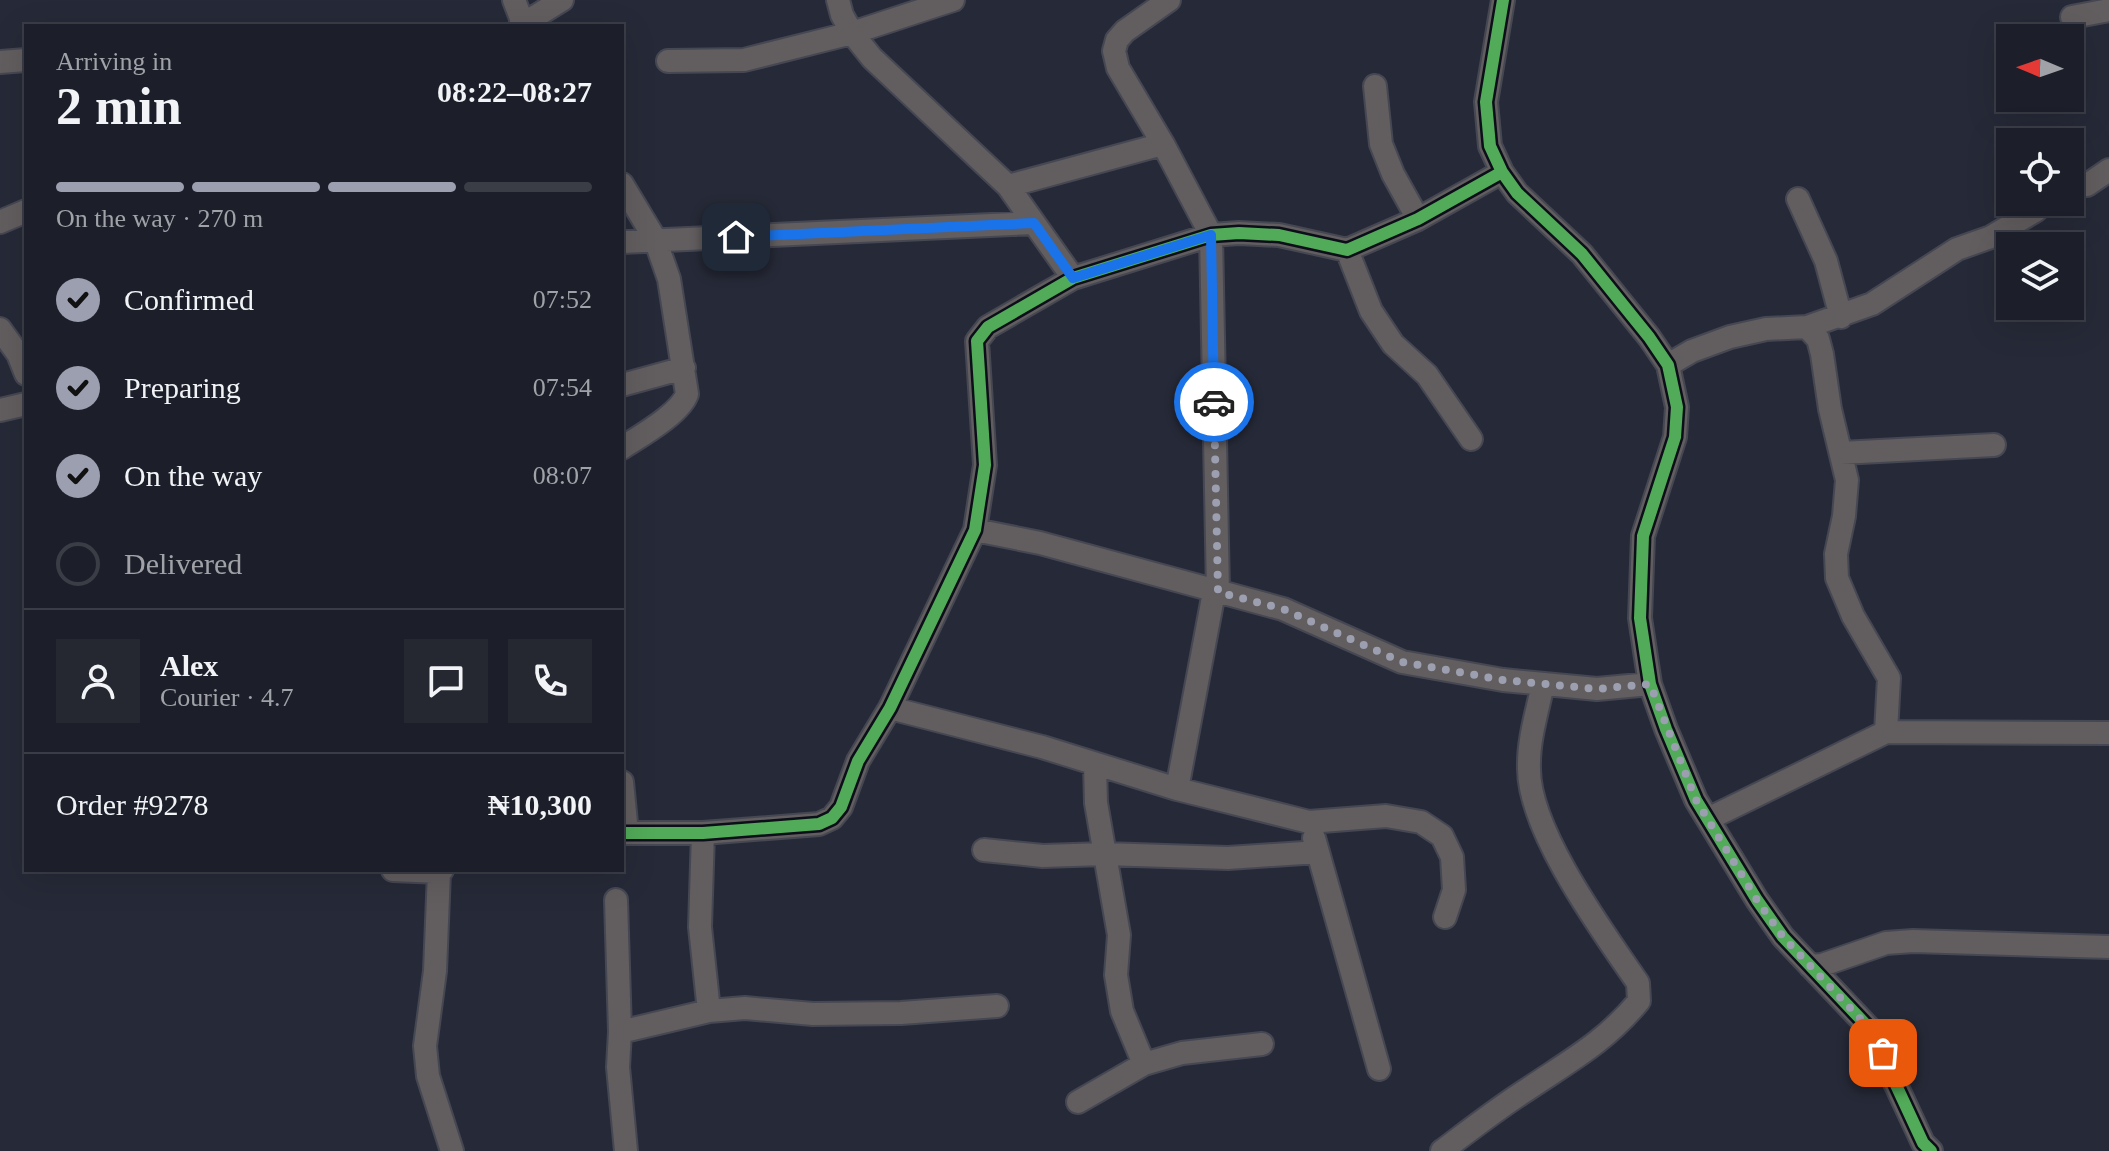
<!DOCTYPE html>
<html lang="en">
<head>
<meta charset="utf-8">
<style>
  :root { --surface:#1c1f29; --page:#252731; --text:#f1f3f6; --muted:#a0a2a8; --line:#3a3d46; --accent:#9c9faf }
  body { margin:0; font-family:Georgia,serif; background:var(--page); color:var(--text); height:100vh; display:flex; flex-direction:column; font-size:30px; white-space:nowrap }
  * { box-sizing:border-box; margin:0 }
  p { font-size:26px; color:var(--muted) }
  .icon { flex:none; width:44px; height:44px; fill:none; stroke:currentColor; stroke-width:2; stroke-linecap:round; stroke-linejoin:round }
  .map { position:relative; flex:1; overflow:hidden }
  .sheet { position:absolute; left:24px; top:24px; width:600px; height:848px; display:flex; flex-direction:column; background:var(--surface); border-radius:0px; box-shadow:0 8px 32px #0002,0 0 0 2px var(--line) }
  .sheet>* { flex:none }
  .needle { width:52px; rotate:272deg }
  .controls { position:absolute; left:1996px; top:24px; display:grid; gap:16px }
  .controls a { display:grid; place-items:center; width:88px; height:88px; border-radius:0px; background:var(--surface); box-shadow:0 8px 32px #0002,0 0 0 2px var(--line); font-size:40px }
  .pin { position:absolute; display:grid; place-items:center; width:68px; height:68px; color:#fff; margin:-34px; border-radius:16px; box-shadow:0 4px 12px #0006 }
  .courier { position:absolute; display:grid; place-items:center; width:80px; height:80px; margin:-40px; border:6px solid #1a73e8; border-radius:50%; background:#fff; color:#222; box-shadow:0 2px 10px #0007 }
  .head em { font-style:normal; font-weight:600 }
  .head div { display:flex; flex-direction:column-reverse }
  .head { display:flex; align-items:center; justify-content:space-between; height:136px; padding:0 32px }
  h1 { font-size:52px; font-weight:600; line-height:60px }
  .bar { display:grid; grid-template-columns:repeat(4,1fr); gap:12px 8px; align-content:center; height:96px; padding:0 32px }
  .bar i { height:10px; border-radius:6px; background:var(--line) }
  .bar .selected { background:var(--accent) }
  .bar p { grid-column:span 4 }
  .line { display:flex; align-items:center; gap:20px; padding:0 32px; border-top:2px solid var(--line) }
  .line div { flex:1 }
  .round { display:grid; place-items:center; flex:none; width:84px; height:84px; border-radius:0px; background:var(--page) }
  ol { padding:0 32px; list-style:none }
  li { display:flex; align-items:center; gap:24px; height:88px }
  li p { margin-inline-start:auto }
  li .icon { padding:8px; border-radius:50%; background:var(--accent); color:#111; stroke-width:4 }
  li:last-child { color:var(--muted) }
  li i { width:44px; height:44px; border:4px solid var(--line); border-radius:50% }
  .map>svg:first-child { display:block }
</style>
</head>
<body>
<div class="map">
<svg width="2109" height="1151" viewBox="0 0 2109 1151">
  <rect width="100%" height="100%" fill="#262937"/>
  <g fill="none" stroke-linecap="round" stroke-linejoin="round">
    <g stroke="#454753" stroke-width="26">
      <path id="minor" d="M 514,0 L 524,26
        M 838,0 L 842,15 L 852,33 L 872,58 L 1008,186 L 1073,278
        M 1169,0 L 1125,31 L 1117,40 L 1114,51 L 1118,68 L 1163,144 L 1211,235 L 1218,592
        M 1503,0 L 1486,102 L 1490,146 L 1502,172 L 1517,193 L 1582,254 L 1649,337 L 1668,365 L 1677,407 L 1675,437 L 1643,536 L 1640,618 L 1650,684 L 1666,729 L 1696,800 L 1757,900 L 1783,937 L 1870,1029 L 1923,1143 L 1931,1151
        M 2072,17 L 2109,10
        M 520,26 L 562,0
        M 668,61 L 744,60 L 852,33 L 953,0
        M 0,62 L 26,60
        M 1375,86 L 1381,144 L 1393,174 L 1418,219
        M 622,184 L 655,239 L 669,279 L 687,394 C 680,414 640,436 622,448
        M 2070,184 L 2087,185 L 2109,170
        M 1008,186 L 1163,144
        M 1798,199 L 1826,261 L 1841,317
        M 0,222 L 26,211
        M 622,242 L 1034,223
        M 1347,250 L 1371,311 L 1393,344 L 1427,375 L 1471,439
        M 1807,327 L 1818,339 L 1822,354 L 1830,409 L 1847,480 L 1844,516 L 1836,554 L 1837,578 L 1853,616 L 1889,678 L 1886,732 L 2109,733
        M 0,329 L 18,354 L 26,374
        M 1668,365 L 1692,351 L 1730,337 L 1766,329 L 1807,327 L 1872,304 L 1957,249 L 1991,237 L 2035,211 L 2045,202
        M 622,385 L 684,368
        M 0,410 L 26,404
        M 1841,453 L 1994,445
        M 975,530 L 1040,543 L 1283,609 L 1402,662 L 1503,680 L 1597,689 L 1650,684
        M 890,708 L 1042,747 L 1177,789 L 1309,822 L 1386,816 L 1421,822 L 1442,836 L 1452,857 L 1454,890 L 1445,917
        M 1095,765 L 1096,803 L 1119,935 L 1116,975 L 1122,1011 L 1144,1064
        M 622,782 L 627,833
        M 1177,789 L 1214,592
        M 1708,819 L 1886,732
        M 622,833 L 703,833 L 819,824 L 832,818 L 841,807 L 858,761 L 890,708 L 975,530 L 985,465 L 977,341 L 988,327 L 1073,278 L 1211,235 L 1239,233 L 1279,235 L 1347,250 L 1418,219 L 1502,172
        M 703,833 L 700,927 L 709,1011 L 745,1008 L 813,1014 L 901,1013 L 997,1006
        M 1314,838 L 1379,1069
        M 984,850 L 1043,856 L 1104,854 L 1228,858 L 1318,852
        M 393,870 L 439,872 L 442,870
        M 439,872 L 435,971 L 425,1046 L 428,1076 L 452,1151
        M 616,900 L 620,1032
        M 1810,966 L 1822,965 L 1886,943 L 1913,941 L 2109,947
        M 1078,1102 L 1144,1064 L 1182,1053 L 1262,1044
        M 626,1151 L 618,1067 L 620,1032 L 709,1011
        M 1442,1151 C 1470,1130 1498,1108 1528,1089 C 1571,1060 1605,1042 1639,1001 L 1638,983 C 1603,932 1529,831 1529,769 C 1528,741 1537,712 1543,684"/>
    </g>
    <use href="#minor" stroke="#625d5e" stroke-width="22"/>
    <g stroke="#0c0e19" stroke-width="17">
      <path id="cycleway" d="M 1503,0 L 1486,102 L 1490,146 L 1502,172 L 1517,193 L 1582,254 L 1649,337 L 1668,365 L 1677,407 L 1675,437 L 1643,536 L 1640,618 L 1650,684 L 1666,729 L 1696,800 L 1757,900 L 1783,937 L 1870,1029 L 1923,1143 L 1931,1151
        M 622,833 L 703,833 L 819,824 L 832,818 L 841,807 L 858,761 L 890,708 L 975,530 L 985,465 L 977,341 L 988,327 L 1073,278 L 1211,235 L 1239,233 L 1279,235 L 1347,250 L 1418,219 L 1502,172"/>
    </g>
    <use href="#cycleway" stroke="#51ab58" stroke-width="12"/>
  </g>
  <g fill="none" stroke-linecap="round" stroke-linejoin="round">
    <path stroke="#9c9faf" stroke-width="8" stroke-dasharray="0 14.4" d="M 1214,402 L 1218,592 L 1283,609 L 1402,662 L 1503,680 L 1597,689 L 1650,684 L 1696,800 L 1757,900 L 1783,937 L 1870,1029 L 1883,1053"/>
    <path stroke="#1a73e8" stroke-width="10" d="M 736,237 L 1034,223 L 1073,278 L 1211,235 L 1214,402"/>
  </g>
</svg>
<div class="controls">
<a><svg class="needle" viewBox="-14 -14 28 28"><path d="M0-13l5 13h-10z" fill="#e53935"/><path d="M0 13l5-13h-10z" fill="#a0a2a8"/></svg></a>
<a><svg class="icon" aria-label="locate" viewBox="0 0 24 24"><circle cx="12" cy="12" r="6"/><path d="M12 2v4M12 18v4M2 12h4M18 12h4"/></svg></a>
<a><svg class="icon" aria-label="layers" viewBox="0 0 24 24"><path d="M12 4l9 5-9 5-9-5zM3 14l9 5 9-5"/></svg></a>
</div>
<div class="pin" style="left:1883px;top:1053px;background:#ea580c"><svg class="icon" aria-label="bag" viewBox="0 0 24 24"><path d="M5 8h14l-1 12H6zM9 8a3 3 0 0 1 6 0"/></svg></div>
<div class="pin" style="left:736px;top:237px;background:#1f2937"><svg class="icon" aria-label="home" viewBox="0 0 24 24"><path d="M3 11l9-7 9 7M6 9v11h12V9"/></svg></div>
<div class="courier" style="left:1214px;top:402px"><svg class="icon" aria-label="car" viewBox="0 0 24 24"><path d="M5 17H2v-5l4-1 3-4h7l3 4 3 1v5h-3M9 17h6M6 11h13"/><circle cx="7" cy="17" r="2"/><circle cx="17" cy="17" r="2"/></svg></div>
<section class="sheet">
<div class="head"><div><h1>2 min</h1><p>Arriving in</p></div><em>08:22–08:27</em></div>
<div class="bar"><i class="selected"></i><i class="selected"></i><i class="selected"></i><i></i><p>On the way · 270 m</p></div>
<ol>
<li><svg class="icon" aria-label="check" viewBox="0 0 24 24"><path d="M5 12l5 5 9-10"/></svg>Confirmed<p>07:52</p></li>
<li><svg class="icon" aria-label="check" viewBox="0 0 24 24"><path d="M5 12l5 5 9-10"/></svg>Preparing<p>07:54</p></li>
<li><svg class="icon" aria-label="check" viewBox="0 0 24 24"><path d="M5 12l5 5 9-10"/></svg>On the way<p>08:07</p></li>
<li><i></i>Delivered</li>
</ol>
<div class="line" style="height:144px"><a class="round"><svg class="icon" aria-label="person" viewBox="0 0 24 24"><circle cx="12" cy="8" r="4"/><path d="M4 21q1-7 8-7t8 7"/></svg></a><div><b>Alex</b><p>Courier · 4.7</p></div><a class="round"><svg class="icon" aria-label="chat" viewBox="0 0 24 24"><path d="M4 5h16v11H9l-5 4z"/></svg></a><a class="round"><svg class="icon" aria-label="phone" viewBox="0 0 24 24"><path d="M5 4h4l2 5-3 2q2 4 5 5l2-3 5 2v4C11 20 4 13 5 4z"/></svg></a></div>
<div class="line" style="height:104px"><div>Order #9278</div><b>₦10,300</b></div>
</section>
</div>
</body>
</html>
